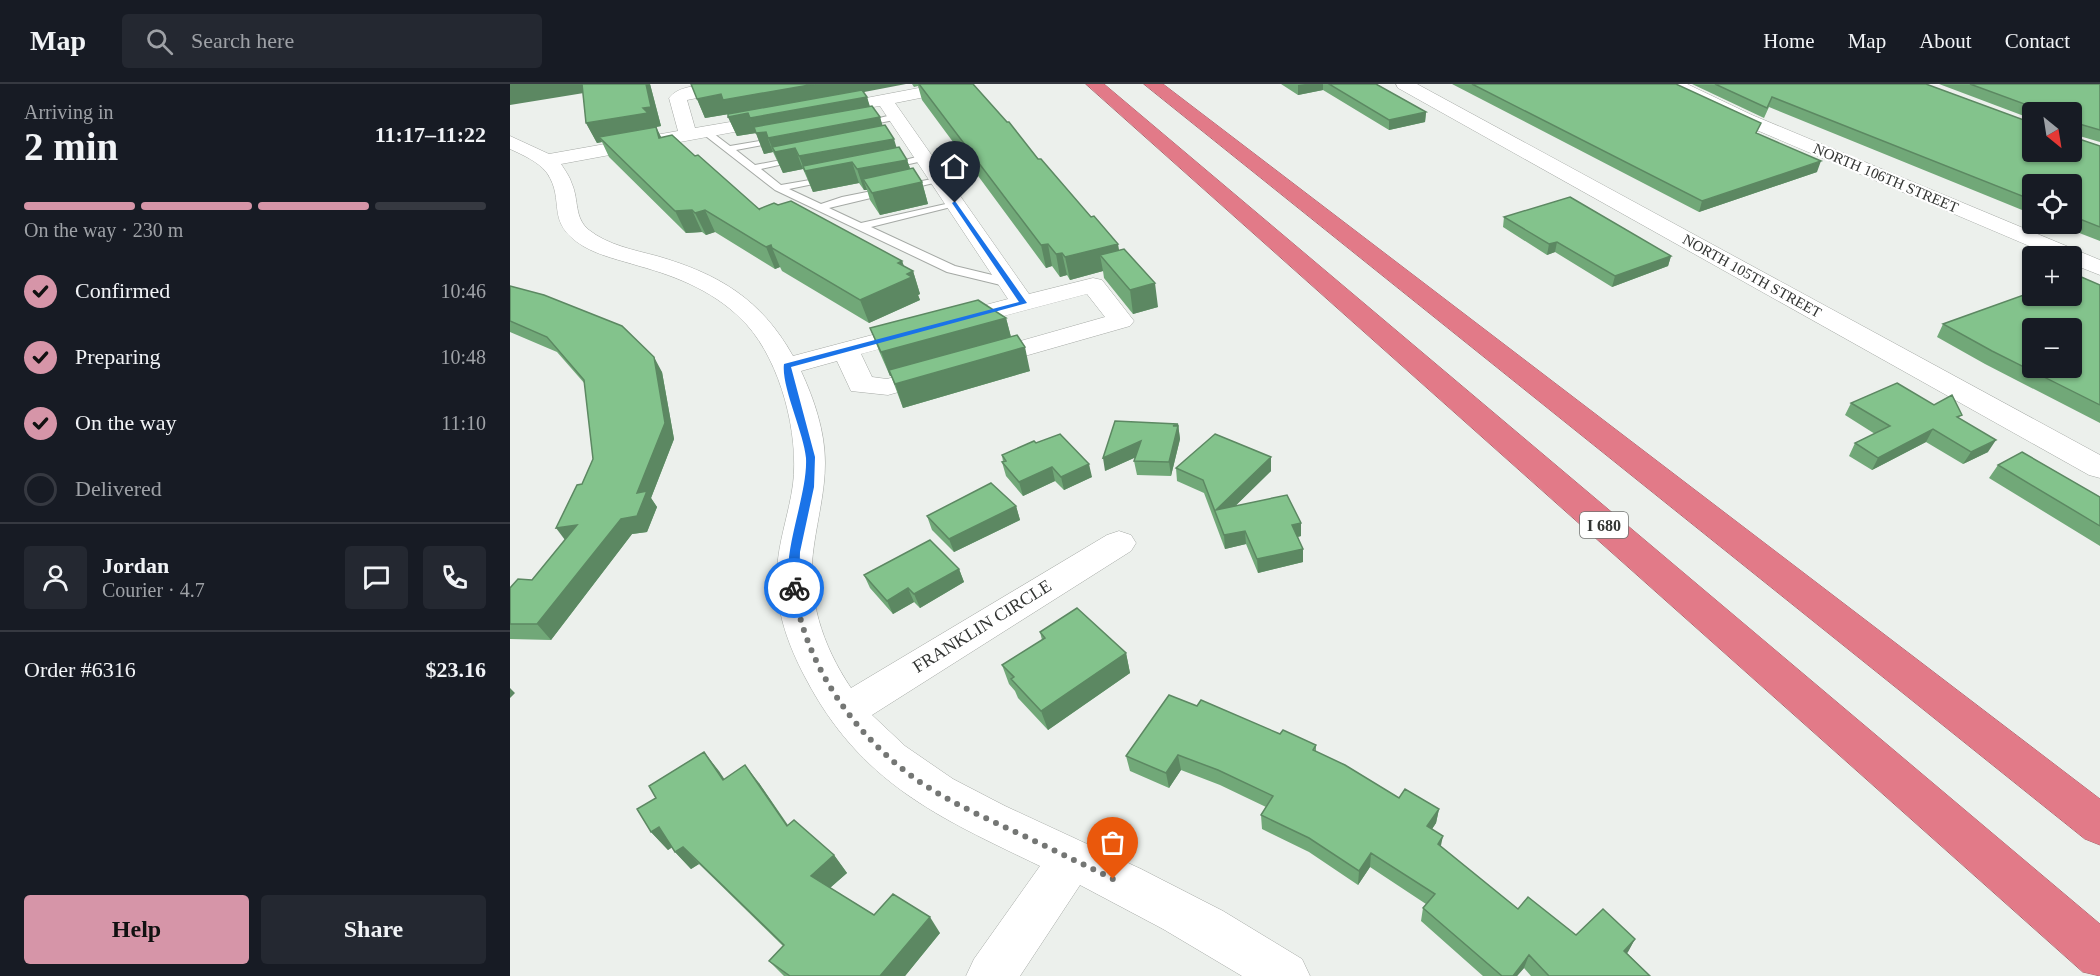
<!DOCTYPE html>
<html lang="en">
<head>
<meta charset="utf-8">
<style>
  :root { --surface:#171b24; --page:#242831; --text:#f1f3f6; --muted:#9ea1a6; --line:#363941; --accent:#d695a8 }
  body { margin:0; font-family:"Times New Roman",serif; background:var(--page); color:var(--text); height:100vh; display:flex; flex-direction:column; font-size:22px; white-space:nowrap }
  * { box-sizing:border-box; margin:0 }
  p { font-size:20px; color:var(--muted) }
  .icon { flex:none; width:33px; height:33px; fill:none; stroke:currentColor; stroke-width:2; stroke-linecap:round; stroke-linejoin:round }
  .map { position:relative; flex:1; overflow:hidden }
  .side { display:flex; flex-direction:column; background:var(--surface); width:510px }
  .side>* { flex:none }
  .needle { width:39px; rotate:150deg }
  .buttons { position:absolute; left:1512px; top:18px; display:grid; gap:12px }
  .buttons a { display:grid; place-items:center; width:60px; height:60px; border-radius:6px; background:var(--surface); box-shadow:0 2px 4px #0004; font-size:30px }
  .pin { position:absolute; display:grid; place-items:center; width:51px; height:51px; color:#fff; margin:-62px -26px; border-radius:50% 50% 50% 0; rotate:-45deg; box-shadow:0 0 6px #0007 }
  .pin .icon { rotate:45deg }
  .courier { position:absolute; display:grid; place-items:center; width:60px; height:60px; margin:-30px; border:4px solid #1a73e8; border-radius:50%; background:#fff; color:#222; box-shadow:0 2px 8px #0007 }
  .summary em { font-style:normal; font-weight:700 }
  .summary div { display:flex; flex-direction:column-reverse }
  .summary { display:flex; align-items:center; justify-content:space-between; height:102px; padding:0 24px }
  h1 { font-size:39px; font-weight:700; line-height:45px }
  .bar { display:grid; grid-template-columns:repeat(4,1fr); gap:9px 6px; align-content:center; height:72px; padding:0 24px }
  .bar i { height:8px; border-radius:4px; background:var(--line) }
  .bar .on { background:var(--accent) }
  .bar p { grid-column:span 4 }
  .line { display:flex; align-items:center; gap:15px; padding:0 24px; border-top:2px solid var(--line) }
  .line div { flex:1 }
  .round { display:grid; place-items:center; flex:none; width:63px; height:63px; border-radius:6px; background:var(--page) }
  ol { padding:0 24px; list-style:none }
  li { display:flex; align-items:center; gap:18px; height:66px }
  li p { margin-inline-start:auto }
  li .icon { padding:6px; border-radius:50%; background:var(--accent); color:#111; stroke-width:4 }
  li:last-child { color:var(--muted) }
  li i { width:33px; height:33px; border:3px solid var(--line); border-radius:50% }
  .primary-button { display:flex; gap:12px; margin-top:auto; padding:12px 24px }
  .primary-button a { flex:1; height:69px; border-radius:6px; background:var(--accent); color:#111; font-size:24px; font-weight:700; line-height:69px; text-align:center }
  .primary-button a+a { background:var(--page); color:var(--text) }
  header { display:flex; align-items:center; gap:36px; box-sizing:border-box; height:84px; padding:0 30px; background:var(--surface); border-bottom:2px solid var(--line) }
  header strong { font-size:28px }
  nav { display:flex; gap:33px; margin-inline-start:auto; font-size:21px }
  .search { width:420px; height:54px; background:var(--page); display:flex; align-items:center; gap:15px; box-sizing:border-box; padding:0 21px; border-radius:6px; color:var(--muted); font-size:22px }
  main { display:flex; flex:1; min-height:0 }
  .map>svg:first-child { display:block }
</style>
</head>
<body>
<header>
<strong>Map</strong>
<div class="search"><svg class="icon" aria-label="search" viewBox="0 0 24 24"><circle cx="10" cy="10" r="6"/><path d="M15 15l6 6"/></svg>Search here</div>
<nav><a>Home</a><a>Map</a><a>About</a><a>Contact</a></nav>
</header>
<main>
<section class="side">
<div class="summary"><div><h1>2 min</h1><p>Arriving in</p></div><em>11:17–11:22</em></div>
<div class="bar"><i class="on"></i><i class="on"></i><i class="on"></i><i></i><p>On the way · 230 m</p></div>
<ol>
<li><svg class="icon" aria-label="check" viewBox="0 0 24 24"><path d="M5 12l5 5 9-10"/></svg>Confirmed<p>10:46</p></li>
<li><svg class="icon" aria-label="check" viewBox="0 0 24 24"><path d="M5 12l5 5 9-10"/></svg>Preparing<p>10:48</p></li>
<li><svg class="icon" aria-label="check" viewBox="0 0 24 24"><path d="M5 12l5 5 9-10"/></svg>On the way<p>11:10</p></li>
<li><i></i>Delivered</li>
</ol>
<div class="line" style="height:108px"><a class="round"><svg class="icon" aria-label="person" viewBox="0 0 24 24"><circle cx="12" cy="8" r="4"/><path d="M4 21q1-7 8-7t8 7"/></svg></a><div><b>Jordan</b><p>Courier · 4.7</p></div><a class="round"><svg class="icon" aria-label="chat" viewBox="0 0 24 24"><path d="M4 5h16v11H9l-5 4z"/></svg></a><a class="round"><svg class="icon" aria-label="phone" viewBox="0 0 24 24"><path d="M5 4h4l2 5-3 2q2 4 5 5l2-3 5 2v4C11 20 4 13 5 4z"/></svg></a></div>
<div class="line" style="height:78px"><div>Order #6316</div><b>$23.16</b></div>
<div class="primary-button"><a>Help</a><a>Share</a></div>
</section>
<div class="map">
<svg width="1590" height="892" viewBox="0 0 1590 892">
  <rect width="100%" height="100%" fill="#ecf0ec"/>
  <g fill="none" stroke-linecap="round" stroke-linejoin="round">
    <g stroke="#a5a9a5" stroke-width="2">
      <path id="lane" d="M 386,30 L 391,33 L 389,35 L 349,43 L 344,40 Z
        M 193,46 L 199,46 L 220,62 L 274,53 L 274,57 L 226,66 L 245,81 L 292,72 L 292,76 L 251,85 L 271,101 L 323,92 L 323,96 L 279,105 L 311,120 L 332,113 L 432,93 L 432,97 L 319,124 L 351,139 L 449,117 L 449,121 L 361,143 L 445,182 L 503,196 L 505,199 L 499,203 L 437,188 L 265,106 L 193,50 Z
        M 414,71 L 417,72 L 417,76 L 377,85 L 372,82 Z"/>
    </g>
    <g stroke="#a5a9a5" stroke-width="1">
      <path id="street" d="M 201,0 L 240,0 L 238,4 L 177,16 L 185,44 L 267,30 L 273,31 L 276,35 L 273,39 L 267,40 L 51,80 C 55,86 60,93 62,100 C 69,116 64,134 79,146 C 98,161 124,166 147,172 C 209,190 251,215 283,272 L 498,215 L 370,22 L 356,24 L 350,23 L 347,19 L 350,15 L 356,14 L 414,3 L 413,0 L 430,0 L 433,4 L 425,11 L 385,19 L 519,210 L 583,194 L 592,196 L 624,237 L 620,242 L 378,311 L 341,307 L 327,277 L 291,287 C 304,315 315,347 315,379 C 315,407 308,433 304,461 C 296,512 312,561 341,604 L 597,451 L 609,447 L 621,451 L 626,459 L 621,467 L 362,631 L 395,662 L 443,695 L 495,722 L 631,785 L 713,827 L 792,875 L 800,892 L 732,892 L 653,845 L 570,801 L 510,892 L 456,892 L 464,875 L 530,782 C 428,733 350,699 295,593 C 278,561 265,525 267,488 C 268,458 279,430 283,400 C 289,350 271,279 237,241 C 208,209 169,193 129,182 C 110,176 90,172 73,162 C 34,138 56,117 37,89 C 29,78 13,71 0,65 L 0,52 L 39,70 L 168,47 L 159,14 C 168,2 187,2 201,0 ZM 577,210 L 595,233 L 377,295 L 362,293 L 351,270 Z
        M 886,0 L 907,0 L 1590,371 L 1590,394 L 1579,391 L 888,4 Z
        M 1155,0 L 1177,0 L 1242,31 L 1590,176 L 1590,191 L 1562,180 L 1562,172 L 1543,172 L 1230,39 L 1157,4 Z"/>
    </g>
    <g stroke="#a5626a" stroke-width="1">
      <path id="highway" d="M 576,0 L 594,0 L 1590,840 L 1590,892 L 1573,888 Z
        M 634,0 L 653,0 L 1590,715 L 1590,761 L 1575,755 Z"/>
    </g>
    <use href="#lane" fill="#fff" fill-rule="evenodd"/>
    <use href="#street" fill="#fff" fill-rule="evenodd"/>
    <use href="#highway" fill="#e27a88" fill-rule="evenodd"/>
  </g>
  <path fill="#71a878" d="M 0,0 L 140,0 L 151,42 L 146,43 L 151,53 L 185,72 L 250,126 L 392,177 L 394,182 L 403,187 L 410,210 L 408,211 L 410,216 L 359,239 L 272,187 L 270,183 L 265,185 L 205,148 L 196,151 L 192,148 L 176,149 L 99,73 L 92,58 L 87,59 L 76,39 L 73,9 Z
    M 402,0 L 463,0 L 609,167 L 648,223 L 623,230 L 594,194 L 593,187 L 560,196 L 557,191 L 550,193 L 542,182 L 536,184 L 412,16 L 408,2 L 404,3 Z
    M 771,0 L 866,0 L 916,28 L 915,38 L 879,46 L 813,6 L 788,11 Z
    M 942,0 L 1166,0 L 1247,50 L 1307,88 L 1189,128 Z
    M 1182,0 L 1416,0 L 1522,68 L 1562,28 L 1522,28 L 1522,35 L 1429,0 L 1590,0 L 1590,58 L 1566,51 L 1566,54 L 1590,62 L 1590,157 L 1546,140 L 1562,140 L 1562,100 L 1522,100 L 1522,130 L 1259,23 L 1254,34 Z
    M 353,8 L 357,13 L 359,22 L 370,33 L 372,41 L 386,63 L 397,76 L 400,84 L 412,98 L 418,120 L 370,131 L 360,116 L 357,106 L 354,106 L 349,99 L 303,108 L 293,85 L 273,89 L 263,68 L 254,70 L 246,49 L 227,52 L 218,33 L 219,30 L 195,34 L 187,15 Z
    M 994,133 L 1161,172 L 1158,182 L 1102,203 L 1045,168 L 1037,171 L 993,143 Z
    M 1590,201 L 1590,339 L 1475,280 L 1427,253 L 1433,240 Z
    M 0,202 L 152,288 L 164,355 L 141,414 L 147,423 L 137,448 L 122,450 L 41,556 L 0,555 L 0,504 L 22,496 L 55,456 L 72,400 L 83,375 L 75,300 L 47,268 L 0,248 Z
    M 496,234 L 501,253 L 520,287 L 393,324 L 381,292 L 380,292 L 369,267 L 360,244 Z
    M 1341,319 L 1424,321 L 1450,335 L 1478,368 L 1453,380 L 1416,358 L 1362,386 L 1339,372 L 1345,359 L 1365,350 L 1335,331 Z
    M 668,340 L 670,355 L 661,392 L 627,391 L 624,377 L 626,373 L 595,387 Z
    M 526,359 L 582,393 L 554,406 L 545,397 L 513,412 L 496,392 L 492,378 L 493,378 L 492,371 Z
    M 761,373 L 761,387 L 725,422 L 791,452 L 788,453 L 793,478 L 748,489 L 736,460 L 715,465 L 694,409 L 667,397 L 666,384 Z
    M 1488,381 L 1590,413 L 1590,462 L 1479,394 Z
    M 506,422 L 510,436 L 444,468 L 422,446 L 417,432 Z
    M 449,485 L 454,498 L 410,524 L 404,518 L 383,530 L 360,504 L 354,491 Z
    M 530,548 L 616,569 L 620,589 L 538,646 L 508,614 L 505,607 L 499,600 L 492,581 L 532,556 Z
    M 687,622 L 770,650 L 806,661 L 806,668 L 889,714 L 929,725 L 926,739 L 922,745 L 931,763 L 1008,825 L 1066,851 L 1125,855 L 1117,869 L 1140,892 L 1021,892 L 1014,884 L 1007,892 L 973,892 L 911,837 L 913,824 L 916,820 L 860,783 L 848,801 L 799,768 L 752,745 L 751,731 L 756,723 L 710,701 L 671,686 L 659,704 L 620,687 L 616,672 Z
    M 194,668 L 214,695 L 249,699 L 278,741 L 324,771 L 337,789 L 320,804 L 364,831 L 430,849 L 395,892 L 274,892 L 259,877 L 273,862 L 189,780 L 181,785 L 165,768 L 162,763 L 158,766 L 141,748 L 146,714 Z"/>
  <path fill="#5c8862" d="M 0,0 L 76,0 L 80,8 L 0,21 Z
    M 136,0 L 140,0 L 151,42 L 146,43 L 156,63 L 89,53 L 92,58 L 87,59 L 76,39 L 133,24 Z
    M 305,0 L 396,0 L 349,9 L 239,32 L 246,49 L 227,52 L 218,33 L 219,30 L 195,34 L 187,15 L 211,10 Z
    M 795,0 L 813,0 L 813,6 L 788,11 L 788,1 Z
    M 357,13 L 363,32 L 257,52 L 263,68 L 254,70 L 240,34 Z
    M 916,28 L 915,38 L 879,46 L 879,36 Z
    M 370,33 L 376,53 L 285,64 L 293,85 L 273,89 L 258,54 Z
    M 384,55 L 390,75 L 342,78 L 349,99 L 303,108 L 289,72 Z
    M 397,76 L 404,96 L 353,95 L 357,106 L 354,106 L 347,85 Z
    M 1311,77 L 1307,88 L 1189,128 L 1192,117 Z
    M 412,98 L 418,120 L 370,131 L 362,109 Z
    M 182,126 L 192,148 L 176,149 L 165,127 Z
    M 195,126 L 205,148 L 196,151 L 185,129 Z
    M 1047,158 L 1045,168 L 1037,171 L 1039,160 Z
    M 538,160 L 542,182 L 536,184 L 531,161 Z
    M 608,160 L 612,182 L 590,171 L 593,187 L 560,196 L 555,173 Z
    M 261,161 L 270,183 L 265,185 L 256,163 Z
    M 552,169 L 557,191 L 550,193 L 546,170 Z
    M 1161,172 L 1158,182 L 1102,203 L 1105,192 Z
    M 392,177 L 398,195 L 397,190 L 403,187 L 410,210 L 408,211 L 410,216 L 359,239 L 350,216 L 388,179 Z
    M 645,199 L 648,223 L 623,230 L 620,206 Z
    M 496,234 L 502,257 L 380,292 L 371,268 Z
    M 515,263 L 520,287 L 393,324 L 385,300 Z
    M 144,273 L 152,288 L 164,355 L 141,414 L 147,423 L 137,448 L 122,450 L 41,556 L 27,540 L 127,409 Z
    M 668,340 L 670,355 L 661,392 L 659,378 L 663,342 Z
    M 1423,345 L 1416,358 L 1362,386 L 1368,374 Z
    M 1486,356 L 1478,368 L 1453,380 L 1461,368 Z
    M 631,357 L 633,370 L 595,387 L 593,374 Z
    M 761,373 L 761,387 L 709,438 L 706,426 Z
    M 579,380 L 582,393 L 554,406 L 551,393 Z
    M 542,383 L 545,397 L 513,412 L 509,398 Z
    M 506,422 L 510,436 L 444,468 L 439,455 Z
    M 791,439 L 791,452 L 782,454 L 782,441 Z
    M 67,441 L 58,460 L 46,444 Z
    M 735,447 L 736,460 L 715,465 L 714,451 Z
    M 793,465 L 793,478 L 748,489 L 747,475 Z
    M 449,485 L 454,498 L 410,524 L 404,510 Z
    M 398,504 L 404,518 L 383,530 L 377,517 Z
    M 616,569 L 620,589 L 538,646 L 531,627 Z
    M 0,604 L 5,609 L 0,614 Z
    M 194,668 L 209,687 L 227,714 L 213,696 Z
    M 668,671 L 671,686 L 659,704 L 656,689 Z
    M 235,681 L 249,699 L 290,760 L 277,742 Z
    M 929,725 L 926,739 L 914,757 L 917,742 Z
    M 149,743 L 166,761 L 158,766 L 141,748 Z
    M 933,752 L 930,766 L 928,760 Z
    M 173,763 L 189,780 L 181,785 L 165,768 Z
    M 861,769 L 860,783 L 848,801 L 849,787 Z
    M 324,771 L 337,789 L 314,809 L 301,792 Z
    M 420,833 L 430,849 L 395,892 L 370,892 Z
    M 1125,855 L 1118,868 L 1107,880 L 1114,867 Z
    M 1019,871 L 1014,884 L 1007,892 L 1003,892 Z"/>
  <path fill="#83c38c" stroke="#5c8862" stroke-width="1.5" fill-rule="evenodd" d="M 72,0 L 136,0 L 141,23 L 133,24 L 138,29 L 76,39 Z
    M 181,0 L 305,0 L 213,16 L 211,10 L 187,15 Z
    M 409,0 L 463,0 L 497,38 L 499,38 L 528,75 L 531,75 L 581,133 L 584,132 L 608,160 L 555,173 L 552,169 L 546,170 L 538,160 L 531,161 Z
    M 819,0 L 866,0 L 916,28 L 879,36 Z
    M 962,0 L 1166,0 L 1251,39 L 1246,49 L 1311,77 L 1192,117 Z
    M 1205,0 L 1416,0 L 1522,39 L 1522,68 L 1562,68 L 1562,28 L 1528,28 L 1528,25 L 1460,0 L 1590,0 L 1590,46 L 1566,39 L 1566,54 L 1590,62 L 1590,143 L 1562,132 L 1562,100 L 1522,100 L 1522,116 L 1262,13 L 1257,24 Z
    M 352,6 L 357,13 L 240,34 L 238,29 L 218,33 L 218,30 Z
    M 362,22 L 370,33 L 258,54 L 256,48 L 246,49 L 244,43 Z
    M 375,41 L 384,55 L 289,72 L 285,64 L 265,68 L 262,63 Z
    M 146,43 L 149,54 L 162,51 L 185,72 L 188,71 L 250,126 L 249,125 L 264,119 L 268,121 L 281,117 L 392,177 L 388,179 L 403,187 L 397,190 L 402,193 L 350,216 L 262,164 L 261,161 L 256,163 L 195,126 L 185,129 L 182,126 L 165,127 L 89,53 Z
    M 389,63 L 397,76 L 347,85 L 342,78 L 295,87 L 293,82 Z
    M 403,84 L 412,98 L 362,109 L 353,95 Z
    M 1060,113 L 1161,172 L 1105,192 L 1047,158 L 1039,160 L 994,133 Z
    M 614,165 L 645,199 L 620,206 L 590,171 Z
    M 1569,192 L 1590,201 L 1590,321 L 1482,267 L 1433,240 L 1522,208 L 1522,212 L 1562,212 L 1562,195 ZM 1522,244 L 1562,244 L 1562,284 L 1522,284 Z
    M 0,202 L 34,211 L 112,242 L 144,273 L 155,339 L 127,409 L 137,407 L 127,432 L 111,435 L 27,540 L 0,540 L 0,504 L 8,495 L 22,496 L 67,441 L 46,444 L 67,401 L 72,400 L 83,375 L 74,296 L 37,253 L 0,237 Z
    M 468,216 L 496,234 L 371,268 L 360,244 Z
    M 507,251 L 515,263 L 385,300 L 379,286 Z
    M 1387,299 L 1424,321 L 1442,311 L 1452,331 L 1447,333 L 1486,356 L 1461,368 L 1423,345 L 1368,374 L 1345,359 L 1380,342 L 1341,319 Z
    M 605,337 L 668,340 L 663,342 L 668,342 L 659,378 L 624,377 L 631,357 L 593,374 Z
    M 550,350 L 579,380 L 551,393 L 542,383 L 509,398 L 492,378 L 496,377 L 492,371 L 524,357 L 526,359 Z
    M 705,350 L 761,373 L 706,426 L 777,411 L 791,439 L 782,441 L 793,465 L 747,475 L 735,447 L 714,451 L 693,396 L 666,384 Z
    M 1512,368 L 1590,413 L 1590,442 L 1488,381 Z
    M 481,399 L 506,422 L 439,455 L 417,432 Z
    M 420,456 L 449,485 L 404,510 L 398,504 L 377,517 L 354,491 Z
    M 567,524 L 616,569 L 531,627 L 501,595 L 504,593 L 492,581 L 535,554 L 530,548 Z
    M 659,611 L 687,622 L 691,616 L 770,650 L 773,646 L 806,661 L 803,666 L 835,681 L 889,714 L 895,705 L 929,725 L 917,742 L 933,752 L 928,760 L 1008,825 L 1018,813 L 1066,851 L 1093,825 L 1125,855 L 1114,867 L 1140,892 L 1039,892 L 1019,871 L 1003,892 L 992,892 L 913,824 L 925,810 L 861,769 L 849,787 L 799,754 L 751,731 L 763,712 L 708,686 L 668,671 L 656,689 L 616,672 Z
    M 194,668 L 213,696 L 235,681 L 277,742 L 284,736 L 324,771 L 301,792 L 364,831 L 383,810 L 420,833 L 370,892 L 280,892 L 259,877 L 274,861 L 173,763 L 165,768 L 149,743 L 141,748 L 127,725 L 146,714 L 139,702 Z"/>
  <path fill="#1a73e8" d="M 445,117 L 517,219 L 281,283 L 305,373 L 304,403 L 290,468 L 289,504 L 288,507 L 281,507 C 269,473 298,413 296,374 C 294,349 271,302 274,280 L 509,218 L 442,119 Z"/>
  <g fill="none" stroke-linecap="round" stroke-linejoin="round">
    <path stroke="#747674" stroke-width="6" stroke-dasharray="0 10.8" d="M 284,504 C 295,582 346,654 410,698 C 438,717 469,731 499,745 C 534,761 568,778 603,795"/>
  </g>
  <g text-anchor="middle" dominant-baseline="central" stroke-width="4.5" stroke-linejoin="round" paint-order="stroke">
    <g font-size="15" fill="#333533" stroke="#fff">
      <text transform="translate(1376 94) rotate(23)">NORTH 106TH STREET</text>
      <text transform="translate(1242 192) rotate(29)">NORTH 105TH STREET</text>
    </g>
    <rect fill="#fff" stroke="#707270" stroke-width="1.5" x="1070" y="428" width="48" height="26" rx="4.5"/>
    <g font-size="16" font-weight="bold" fill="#333533">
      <text x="1094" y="441">I 680</text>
    </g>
    <g font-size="18" fill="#333533" stroke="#fff">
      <text transform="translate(472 542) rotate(-32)">FRANKLIN CIRCLE</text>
    </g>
  </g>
</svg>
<div class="buttons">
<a><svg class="needle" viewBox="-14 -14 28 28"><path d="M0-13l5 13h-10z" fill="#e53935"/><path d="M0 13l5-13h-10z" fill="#9ea1a6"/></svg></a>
<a><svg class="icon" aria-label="locate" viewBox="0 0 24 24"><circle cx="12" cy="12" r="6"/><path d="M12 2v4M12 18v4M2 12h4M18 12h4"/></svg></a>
<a>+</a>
<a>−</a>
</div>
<div class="pin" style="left:603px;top:795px;background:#ea580c"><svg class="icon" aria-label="bag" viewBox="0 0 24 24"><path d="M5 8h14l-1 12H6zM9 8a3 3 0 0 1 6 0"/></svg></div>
<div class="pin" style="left:445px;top:119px;background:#1f2937"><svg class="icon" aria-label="home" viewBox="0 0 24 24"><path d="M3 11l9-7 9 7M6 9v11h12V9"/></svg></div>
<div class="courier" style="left:284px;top:504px"><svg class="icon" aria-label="bike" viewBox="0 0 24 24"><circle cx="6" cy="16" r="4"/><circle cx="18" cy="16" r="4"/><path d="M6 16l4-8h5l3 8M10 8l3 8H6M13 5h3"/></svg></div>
</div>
</main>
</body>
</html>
